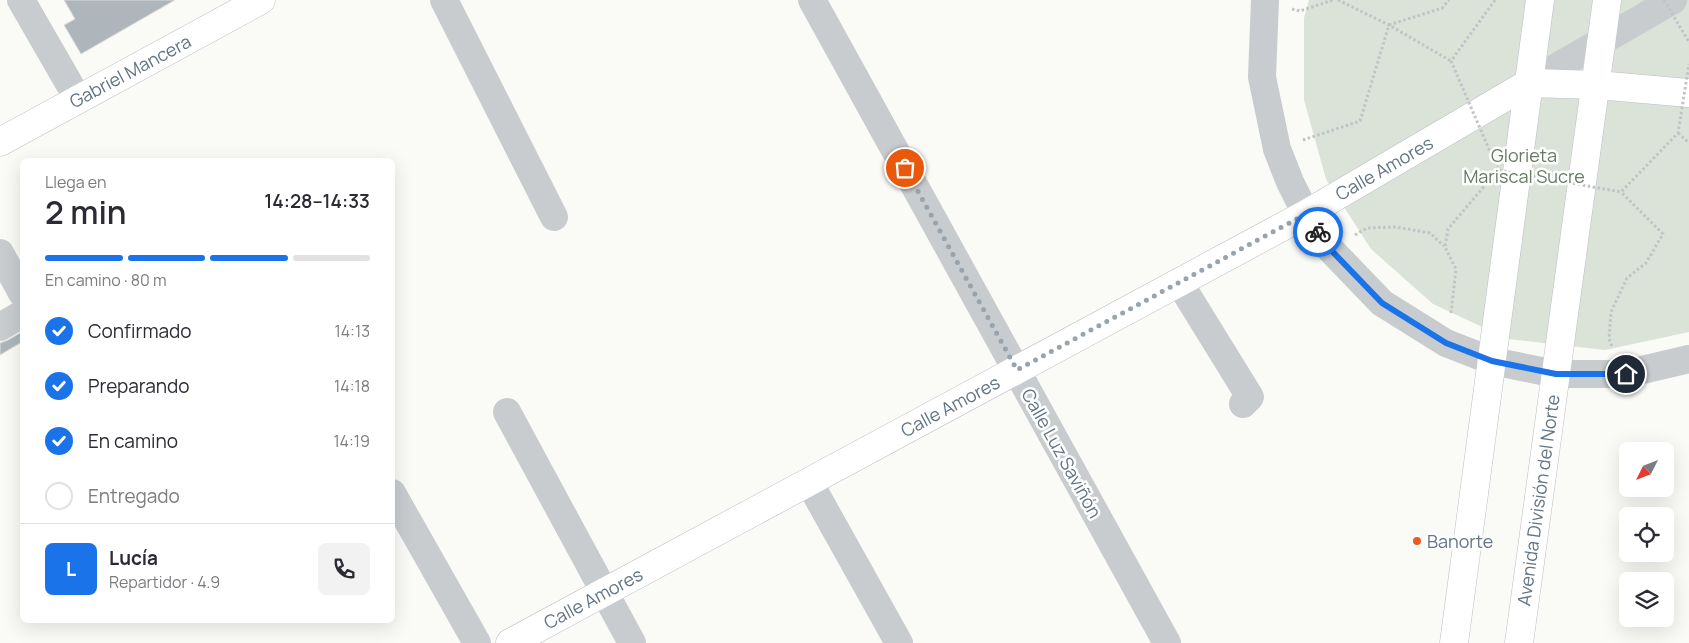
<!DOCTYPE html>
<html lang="es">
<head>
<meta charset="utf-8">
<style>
  :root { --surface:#fff; --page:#f2f2f3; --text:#2b2b33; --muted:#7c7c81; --line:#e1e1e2; --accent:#1a73e8 }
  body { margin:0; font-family:Manrope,sans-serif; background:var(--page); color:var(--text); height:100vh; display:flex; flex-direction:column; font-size:19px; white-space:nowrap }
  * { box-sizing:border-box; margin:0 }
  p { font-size:16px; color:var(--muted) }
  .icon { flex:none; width:28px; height:28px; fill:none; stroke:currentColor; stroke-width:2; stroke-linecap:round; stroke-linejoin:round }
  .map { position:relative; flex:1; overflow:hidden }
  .drawer { position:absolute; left:20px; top:158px; width:375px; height:465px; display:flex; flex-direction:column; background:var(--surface); border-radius:8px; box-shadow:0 5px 20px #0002 }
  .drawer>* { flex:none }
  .needle { width:32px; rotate:228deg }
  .buttons { position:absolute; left:1619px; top:442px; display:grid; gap:10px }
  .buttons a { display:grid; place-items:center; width:55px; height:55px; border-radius:8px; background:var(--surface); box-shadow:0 5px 20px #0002; font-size:25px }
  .pin { position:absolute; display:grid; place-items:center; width:42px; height:42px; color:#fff; margin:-21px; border:2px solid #fff; border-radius:50%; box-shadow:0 1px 5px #0007 }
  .courier { position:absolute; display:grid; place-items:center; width:50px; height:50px; margin:-25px; border:4px solid #1a73e8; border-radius:50%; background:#fff; color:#222; box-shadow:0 1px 6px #0007 }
  .summary em { font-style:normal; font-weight:600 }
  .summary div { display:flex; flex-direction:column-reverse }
  .summary { display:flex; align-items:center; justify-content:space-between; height:85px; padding:0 25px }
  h1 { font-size:32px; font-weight:600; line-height:38px }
  .bar { display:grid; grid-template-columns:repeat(4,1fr); gap:8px 5px; align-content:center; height:60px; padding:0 25px }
  .bar i { height:6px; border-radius:4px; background:var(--line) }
  .bar .current { background:var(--accent) }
  .bar p { grid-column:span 4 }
  .line { display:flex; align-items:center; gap:12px; padding:0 25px; border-top:1px solid var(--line) }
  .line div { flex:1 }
  .round { display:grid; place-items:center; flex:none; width:52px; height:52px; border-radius:8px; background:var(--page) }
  ol { padding:0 25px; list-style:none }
  li { display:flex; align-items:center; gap:15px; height:55px }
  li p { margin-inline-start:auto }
  li .icon { padding:5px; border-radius:50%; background:var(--accent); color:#fff; stroke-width:4 }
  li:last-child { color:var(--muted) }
  li i { width:28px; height:28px; border:2px solid var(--line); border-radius:50% }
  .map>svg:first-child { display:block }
</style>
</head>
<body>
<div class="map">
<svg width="1689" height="643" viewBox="0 0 1689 643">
  <rect width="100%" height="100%" fill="#fafaf7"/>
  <path fill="#dbe2d8" d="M 1309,0 L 1689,0 L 1689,332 L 1605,350 L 1508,339 L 1433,304 L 1371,249 L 1326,179 L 1304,100 L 1304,18 Z"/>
  <path fill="#aeb6bc" stroke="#dcdcd9" d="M 64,0 L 175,0 L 81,54 L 64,25 L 75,19 Z
    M 22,332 L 22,342 L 0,355 L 0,343 L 8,340 Z"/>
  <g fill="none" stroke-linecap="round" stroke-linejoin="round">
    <g stroke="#bbbfc3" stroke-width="29">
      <path id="major" d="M 0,142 L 261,0
        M 510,643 L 1306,214 L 1529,83 L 1597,85 L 1689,93
        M 1454,643 L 1540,0
        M 1519,643 L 1607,0"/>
    </g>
    <path stroke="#c1c4c6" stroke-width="3" stroke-dasharray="2.5 2.5" stroke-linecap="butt" d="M 1338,0 L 1389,25 L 1451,61
      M 1292,9 L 1300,11 L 1333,0
      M 1389,25 L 1442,8 L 1449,0
      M 1678,133 L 1689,143
      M 1303,140 L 1360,121 L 1389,25
      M 1355,235 L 1367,228 L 1396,227 L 1430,233 L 1444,246
      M 1451,313 L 1456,269 L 1445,247 L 1448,229 L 1486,184
      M 1612,346 L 1609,339 L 1611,312 L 1627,278 L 1646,263 L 1663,234 L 1621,192"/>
    <path stroke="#c8cccf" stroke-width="28" d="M 21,0 L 78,99
      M 444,0 L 554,217
      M 812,0 L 1167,643
      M 1265,0 L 1262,77 L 1277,149 L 1290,182 L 1306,214 L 1330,249 L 1382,303 L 1446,343 L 1492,361 L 1556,374 L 1625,374 L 1689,359
      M 1529,83 L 1673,0
      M 0,253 L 22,293
      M 1179,282 L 1250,397 L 1243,404
      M 0,327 L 22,314
      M 507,412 L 632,643
      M 809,482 L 899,643
      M 392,493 L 477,643"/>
    <use href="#major" stroke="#fff" stroke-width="28"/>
    <path stroke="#c1c4c6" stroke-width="3" stroke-dasharray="2.5 2.5" stroke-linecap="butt" d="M 1495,0 L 1451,61 L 1498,170 L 1621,192 L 1678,133 L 1689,64
      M 1664,0 L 1689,42"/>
  </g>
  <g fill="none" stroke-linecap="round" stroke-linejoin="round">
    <path stroke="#98a3ac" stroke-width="5" stroke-dasharray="0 9" d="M 905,168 L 1017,370 L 1306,214 L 1318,232"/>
    <path stroke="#1a73e8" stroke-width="6" d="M 1318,232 L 1330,249 L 1382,303 L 1446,343 L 1492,361 L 1556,374 L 1626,374"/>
  </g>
  <circle fill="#ed5b24" stroke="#fff" stroke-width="2" cx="1417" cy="541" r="5"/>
  <g text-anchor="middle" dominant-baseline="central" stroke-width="5" stroke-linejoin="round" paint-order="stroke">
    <g font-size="18" fill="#637484" stroke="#fff">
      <text transform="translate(130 71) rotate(-28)">Gabriel Mancera</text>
      <text transform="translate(1384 168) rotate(-30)">Calle Amores</text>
      <text transform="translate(950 406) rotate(-28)">Calle Amores</text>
      <text transform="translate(1062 453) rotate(61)">Calle Luz Saviñón</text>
      <text transform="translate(1538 500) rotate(-82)">Avenida División del Norte</text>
      <text transform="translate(593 598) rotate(-28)">Calle Amores</text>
    </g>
    <g font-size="18" fill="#667b62" stroke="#fff">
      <text x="1524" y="155">Glorieta<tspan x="1524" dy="21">Mariscal Sucre</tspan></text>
    </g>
    <g font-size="18" fill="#637484" stroke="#fff" text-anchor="start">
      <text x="1427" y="541">Banorte</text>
    </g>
  </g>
</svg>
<div class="buttons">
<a><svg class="needle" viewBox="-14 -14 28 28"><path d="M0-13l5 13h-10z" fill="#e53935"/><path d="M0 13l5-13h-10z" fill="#7c7c81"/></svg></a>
<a><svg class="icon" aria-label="locate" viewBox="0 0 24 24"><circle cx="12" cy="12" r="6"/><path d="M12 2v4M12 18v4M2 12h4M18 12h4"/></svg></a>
<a><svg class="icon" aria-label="layers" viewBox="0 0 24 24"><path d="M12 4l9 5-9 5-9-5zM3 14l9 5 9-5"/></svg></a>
</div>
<div class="pin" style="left:905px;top:168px;background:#ea580c"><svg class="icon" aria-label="bag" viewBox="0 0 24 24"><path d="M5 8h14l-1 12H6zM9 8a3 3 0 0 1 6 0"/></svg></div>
<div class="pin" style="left:1626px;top:374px;background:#1f2937"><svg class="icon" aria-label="home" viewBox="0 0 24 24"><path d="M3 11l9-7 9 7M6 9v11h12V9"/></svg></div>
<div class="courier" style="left:1318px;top:232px"><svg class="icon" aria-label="bike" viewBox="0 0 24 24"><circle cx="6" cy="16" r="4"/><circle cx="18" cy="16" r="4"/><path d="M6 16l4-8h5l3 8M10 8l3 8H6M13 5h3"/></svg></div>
<section class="drawer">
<div class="summary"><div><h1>2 min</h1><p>Llega en</p></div><em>14:28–14:33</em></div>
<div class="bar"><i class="current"></i><i class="current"></i><i class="current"></i><i></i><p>En camino · 80 m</p></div>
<ol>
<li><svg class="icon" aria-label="check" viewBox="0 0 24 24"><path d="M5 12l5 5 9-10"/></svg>Confirmado<p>14:13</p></li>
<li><svg class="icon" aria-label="check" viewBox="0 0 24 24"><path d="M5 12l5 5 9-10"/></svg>Preparando<p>14:18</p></li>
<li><svg class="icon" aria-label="check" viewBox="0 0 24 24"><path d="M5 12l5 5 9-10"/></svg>En camino<p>14:19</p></li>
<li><i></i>Entregado</li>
</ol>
<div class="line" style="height:90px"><b class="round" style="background:var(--accent);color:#fff">L</b><div><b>Lucía</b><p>Repartidor · 4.9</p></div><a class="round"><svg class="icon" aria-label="phone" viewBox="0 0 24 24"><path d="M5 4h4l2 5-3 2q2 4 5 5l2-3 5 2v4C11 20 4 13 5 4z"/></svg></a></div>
</section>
</div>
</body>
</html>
